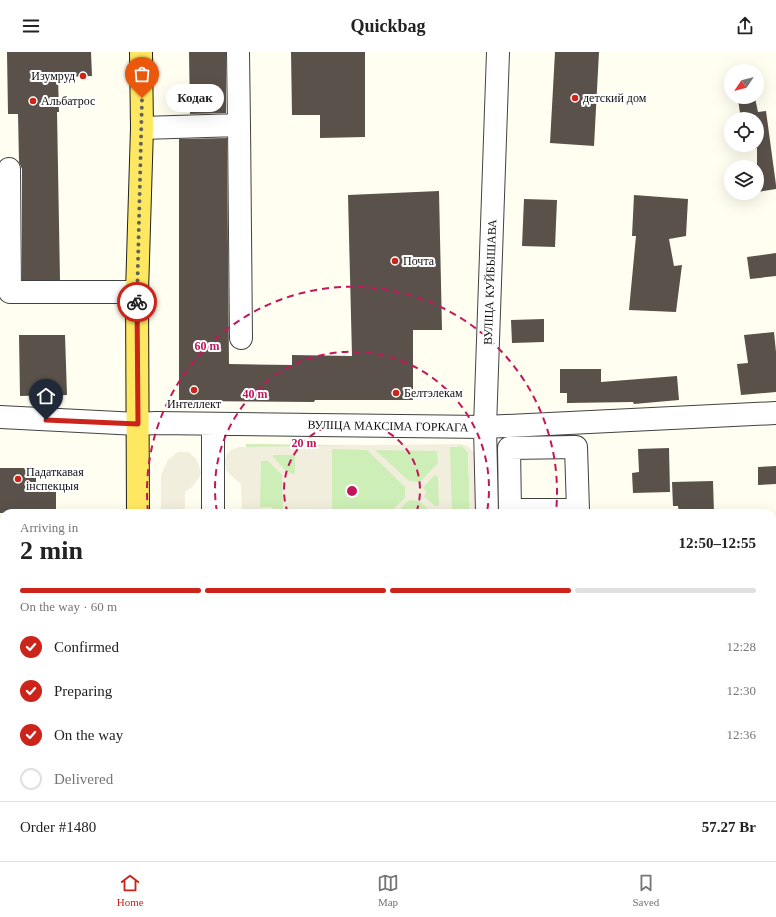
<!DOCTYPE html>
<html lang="en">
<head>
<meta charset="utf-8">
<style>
  :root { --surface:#fff; --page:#f6f6f6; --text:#222; --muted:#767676; --line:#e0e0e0; --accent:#cc231a }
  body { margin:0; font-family:"Times New Roman",serif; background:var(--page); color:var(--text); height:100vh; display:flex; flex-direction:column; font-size:15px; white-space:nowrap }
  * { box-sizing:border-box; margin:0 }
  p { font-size:13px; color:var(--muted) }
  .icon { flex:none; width:22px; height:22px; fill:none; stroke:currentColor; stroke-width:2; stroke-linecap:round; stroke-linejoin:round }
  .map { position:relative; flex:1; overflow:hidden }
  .details { position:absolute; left:0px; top:457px; width:776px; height:352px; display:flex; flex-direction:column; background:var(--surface); border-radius:12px 12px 0 0; box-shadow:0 4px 16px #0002 }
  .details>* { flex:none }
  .needle { width:26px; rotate:235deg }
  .buttons { position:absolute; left:724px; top:12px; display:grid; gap:8px }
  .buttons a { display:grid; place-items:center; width:40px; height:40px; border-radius:50%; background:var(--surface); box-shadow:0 4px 16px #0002; font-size:20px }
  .pin { position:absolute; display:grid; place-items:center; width:34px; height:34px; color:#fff; margin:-41px -17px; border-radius:50% 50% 50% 0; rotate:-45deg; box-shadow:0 0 4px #0007 }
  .pin .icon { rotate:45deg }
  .courier { position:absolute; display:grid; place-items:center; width:40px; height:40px; margin:-20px; border:3px solid #cc231a; border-radius:50%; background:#fff; color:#222; box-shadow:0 1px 5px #0007 }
  .bubble { position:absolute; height:28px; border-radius:14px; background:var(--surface); box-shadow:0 4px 16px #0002; font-size:13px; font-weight:700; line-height:28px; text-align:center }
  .overview em { font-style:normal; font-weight:700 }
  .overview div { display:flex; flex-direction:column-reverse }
  .overview { display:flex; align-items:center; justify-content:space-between; height:68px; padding:0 20px }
  h1 { font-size:26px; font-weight:700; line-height:30px }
  .bar { display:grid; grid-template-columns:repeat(4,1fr); gap:6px 4px; align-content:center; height:48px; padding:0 20px }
  .bar i { height:5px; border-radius:3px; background:var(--line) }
  .bar .on { background:var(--accent) }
  .bar p { grid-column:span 4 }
  .line { display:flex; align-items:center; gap:10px; padding:0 20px; border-top:1px solid var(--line) }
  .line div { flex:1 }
  ol { padding:0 20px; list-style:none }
  li { display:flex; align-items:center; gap:12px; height:44px }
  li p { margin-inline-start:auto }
  li .icon { padding:4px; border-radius:50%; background:var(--accent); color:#fff; stroke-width:4 }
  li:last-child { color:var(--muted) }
  li i { width:22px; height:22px; border:2px solid var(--line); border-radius:50% }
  header { display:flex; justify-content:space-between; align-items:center; height:52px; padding:0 20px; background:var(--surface); font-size:18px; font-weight:700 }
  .menu { display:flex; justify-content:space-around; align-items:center; height:56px; border-top:1px solid var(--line); background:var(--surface); font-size:11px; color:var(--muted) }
  .menu a { display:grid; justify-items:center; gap:2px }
  .menu .on { color:var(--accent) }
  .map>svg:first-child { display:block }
</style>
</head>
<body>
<header><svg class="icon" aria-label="menu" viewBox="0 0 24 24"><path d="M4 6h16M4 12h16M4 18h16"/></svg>Quickbag<svg class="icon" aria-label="share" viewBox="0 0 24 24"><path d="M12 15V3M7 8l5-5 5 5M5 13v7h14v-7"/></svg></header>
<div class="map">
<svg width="776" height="809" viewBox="0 0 776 809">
  <rect width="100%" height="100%" fill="#fffef1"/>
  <path fill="#ceeeb7" d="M 246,392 L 450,395 L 462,394 L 468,400 L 470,461 L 247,461 Z"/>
  <path fill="#f1eede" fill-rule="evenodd" d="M 462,392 L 468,394 L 476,403 L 478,461 L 470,461 L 468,400 L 462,394 L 450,395 L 452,461 L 433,461 L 419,449 L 409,448 L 396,461 L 389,461 L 405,446 L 405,435 L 367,398 L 332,397 L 332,461 L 270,461 L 270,458 L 260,458 L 260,461 L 242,461 L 241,432 L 230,423 L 226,418 L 225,408 L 227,402 L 231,398 L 239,395 ZM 375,398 L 437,399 L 438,411 L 420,430 L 409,429 ZM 273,403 L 295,403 L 295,422 L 287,420 L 273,405 ZM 261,409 L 268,409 L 282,423 L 283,460 L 272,461 L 272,455 L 260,455 ZM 434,424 L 438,424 L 439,454 L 435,454 L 424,445 L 426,440 L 423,435 Z
    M 178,400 L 189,400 L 197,408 L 201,421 L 199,426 L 192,435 L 185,440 L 185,461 L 161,461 L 161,423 L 168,408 Z"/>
  <path fill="#59514a" d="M 7,0 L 91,0 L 92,24 L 58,25 L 59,60 L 57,60 L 60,228 L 22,228 L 22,117 L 19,110 L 18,62 L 8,62 Z
    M 189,0 L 226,0 L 226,61 L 190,62 Z
    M 291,0 L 365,0 L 365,85 L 320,86 L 320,63 L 292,63 Z
    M 555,0 L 599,0 L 594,94 L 550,91 Z
    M 755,46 L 758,60 L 766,59 L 776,133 L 776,137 L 757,140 L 757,96 L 745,98 L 744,93 L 757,93 L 757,67 L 741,67 L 738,48 Z
    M 227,86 L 229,312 L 292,313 L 292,303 L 352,304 L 348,143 L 439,139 L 442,278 L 413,278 L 413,348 L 315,348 L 314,350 L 179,349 L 179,87 Z
    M 634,143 L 688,147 L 686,184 L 669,187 L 674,214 L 682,213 L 676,260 L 629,258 L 636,184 L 632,184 Z
    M 524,147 L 557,148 L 555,195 L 522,194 Z
    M 776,201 L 776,224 L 750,227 L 747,205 Z
    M 544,267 L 544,290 L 512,291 L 511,268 Z
    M 774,280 L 776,300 L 776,340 L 741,343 L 737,312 L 748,311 L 744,283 Z
    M 19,283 L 65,283 L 67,343 L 20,344 Z
    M 560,317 L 601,317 L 601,330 L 677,324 L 679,348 L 634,352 L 633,350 L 567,351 L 567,341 L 560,341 Z
    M 669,396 L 670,440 L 633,441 L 632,421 L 639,420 L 638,397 Z
    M 776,414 L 776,432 L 758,433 L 758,415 Z
    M 0,416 L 36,416 L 36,439 L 56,439 L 56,461 L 0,461 Z
    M 713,429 L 714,461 L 679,461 L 678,454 L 673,454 L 672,430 Z"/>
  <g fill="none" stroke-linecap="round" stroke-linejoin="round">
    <g stroke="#424242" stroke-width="24">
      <path id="minor" d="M 238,0 L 239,73
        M 142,76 L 239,73 L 241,286
        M 9,117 L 10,240 L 137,240
        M 0,365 L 138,372 L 156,371 L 485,375 L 776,361
        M 213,372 L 213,461
        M 576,395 L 578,458 L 510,458 L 509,396 Z
        M 487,461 L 485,375 L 498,0
        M 0,550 L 4,550 L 4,568 L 0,568
        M 0,701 L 4,701
        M 772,704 L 776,704
        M 13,805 L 13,809
        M 494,805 L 494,809"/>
    </g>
    <g stroke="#202020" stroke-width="24">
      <path id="major" d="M 138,461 L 137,240 L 142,76 L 141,0
        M 137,805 L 138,809"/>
    </g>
    <use href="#minor" stroke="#fff" stroke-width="22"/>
    <use href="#major" stroke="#ffe861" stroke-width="22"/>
  </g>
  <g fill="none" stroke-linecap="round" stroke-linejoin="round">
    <path stroke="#63635e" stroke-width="4" stroke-dasharray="0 7.2" d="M 137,250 L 142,46"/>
    <path stroke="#cc231a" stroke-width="5" d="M 46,368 L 138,372 L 137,250"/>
  </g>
  <g fill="none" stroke="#c2185b" stroke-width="2" stroke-dasharray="7 5">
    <path d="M288 461A68 68 0 1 1 416 461"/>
    <path d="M217 460A137 137 0 1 1 487 460"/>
    <path d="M148 460A205 205 0 1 1 556 460"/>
  </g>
  <g fill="#cc231a" stroke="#fff" stroke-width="1.5">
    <circle cx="83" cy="24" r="4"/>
    <circle cx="575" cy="46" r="4"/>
    <circle cx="33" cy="49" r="4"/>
    <circle cx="395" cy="209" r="4"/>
    <circle cx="194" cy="338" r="4"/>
    <circle cx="396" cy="341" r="4"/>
    <circle cx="18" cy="427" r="4"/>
  </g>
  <g text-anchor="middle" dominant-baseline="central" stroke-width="4" stroke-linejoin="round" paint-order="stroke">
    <g font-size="12" fill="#0f0f0f" stroke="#fff" text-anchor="start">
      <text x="75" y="24" text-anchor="end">Изумруд</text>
      <text x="583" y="46">детский дом</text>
      <text x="41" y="49">Альбатрос</text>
      <text x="403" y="209">Почта</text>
      <text x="404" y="341">Белтэлекам</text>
      <text x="194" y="352" text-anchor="middle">Интеллект</text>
      <text x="26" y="420">Падаткавая<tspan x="26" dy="14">інспекцыя</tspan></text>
    </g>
    <g font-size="12" fill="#0f0f0f" stroke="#fff">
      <text transform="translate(490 230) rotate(-88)">ВУЛІЦА КУЙБЫШАВА</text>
      <text transform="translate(388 374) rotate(1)">ВУЛІЦА МАКСІМА ГОРКАГА</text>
    </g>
  </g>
  <circle cx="352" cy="439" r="6" fill="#c2185b" stroke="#fff" stroke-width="2"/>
  <g font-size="12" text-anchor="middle" font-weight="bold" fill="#c2185b" stroke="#fff" stroke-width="4" stroke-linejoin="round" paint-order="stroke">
    <text x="207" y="298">60 m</text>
    <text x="255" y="346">40 m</text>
    <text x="304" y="395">20 m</text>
  </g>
</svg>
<div class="buttons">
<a><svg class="needle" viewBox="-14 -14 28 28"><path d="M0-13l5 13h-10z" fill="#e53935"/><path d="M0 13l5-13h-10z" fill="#767676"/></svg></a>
<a><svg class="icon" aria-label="locate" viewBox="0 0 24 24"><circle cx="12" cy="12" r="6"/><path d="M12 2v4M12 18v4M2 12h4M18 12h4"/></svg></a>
<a><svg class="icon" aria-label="layers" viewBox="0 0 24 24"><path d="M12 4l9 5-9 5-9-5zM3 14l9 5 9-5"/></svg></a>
</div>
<div class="pin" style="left:142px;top:46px;background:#ea580c"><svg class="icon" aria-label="bag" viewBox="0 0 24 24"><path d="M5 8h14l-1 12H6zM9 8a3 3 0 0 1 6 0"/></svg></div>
<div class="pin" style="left:46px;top:368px;background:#1f2937"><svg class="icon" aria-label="home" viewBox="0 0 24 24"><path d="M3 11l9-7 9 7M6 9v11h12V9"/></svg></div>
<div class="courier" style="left:137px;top:250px"><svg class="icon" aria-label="bike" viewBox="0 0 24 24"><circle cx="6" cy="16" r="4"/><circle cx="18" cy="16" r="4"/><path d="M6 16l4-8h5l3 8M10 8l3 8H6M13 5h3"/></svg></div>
<div class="bubble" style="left:166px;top:32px;width:58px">Кодак</div>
<section class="details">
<div class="overview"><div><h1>2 min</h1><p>Arriving in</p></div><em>12:50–12:55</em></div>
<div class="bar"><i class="on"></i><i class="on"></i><i class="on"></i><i></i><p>On the way · 60 m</p></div>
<ol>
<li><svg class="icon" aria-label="check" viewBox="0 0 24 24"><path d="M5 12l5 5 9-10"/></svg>Confirmed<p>12:28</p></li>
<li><svg class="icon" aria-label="check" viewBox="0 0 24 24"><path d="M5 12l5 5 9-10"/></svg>Preparing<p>12:30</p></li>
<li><svg class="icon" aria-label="check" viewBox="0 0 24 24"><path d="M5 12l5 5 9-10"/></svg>On the way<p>12:36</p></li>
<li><i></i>Delivered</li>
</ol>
<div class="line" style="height:52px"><div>Order #1480</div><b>57.27 Br</b></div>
</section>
</div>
<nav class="menu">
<a class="on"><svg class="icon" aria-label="home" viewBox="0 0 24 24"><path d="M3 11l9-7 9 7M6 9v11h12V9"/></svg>Home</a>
<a><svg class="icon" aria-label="map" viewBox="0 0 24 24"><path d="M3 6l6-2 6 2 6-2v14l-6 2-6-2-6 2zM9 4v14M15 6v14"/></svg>Map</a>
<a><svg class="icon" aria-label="saved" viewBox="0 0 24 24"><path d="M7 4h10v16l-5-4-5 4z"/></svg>Saved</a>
</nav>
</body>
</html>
